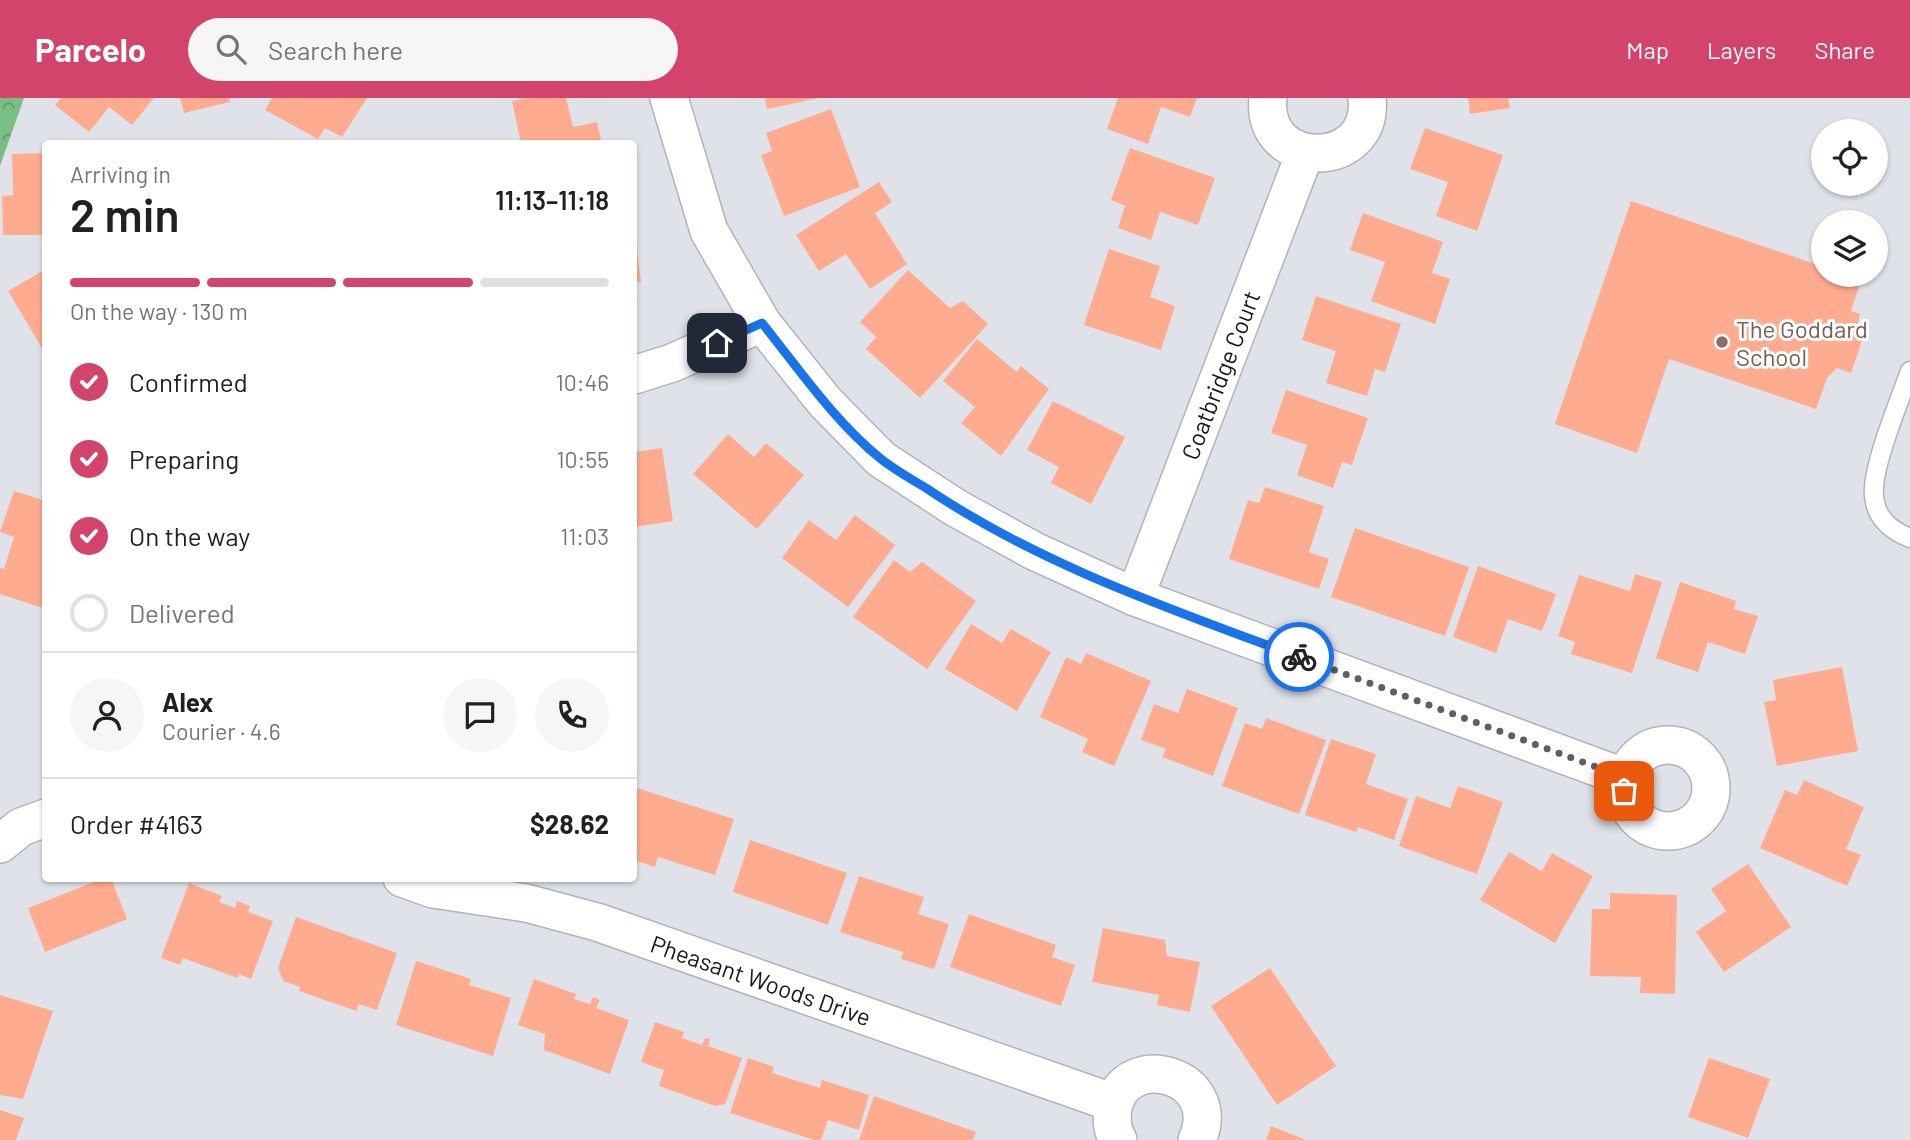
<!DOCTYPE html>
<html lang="en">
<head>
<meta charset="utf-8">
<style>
  :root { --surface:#fff; --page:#f6f6f6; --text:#202124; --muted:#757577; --line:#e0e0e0; --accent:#d3446c }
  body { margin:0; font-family:Barlow,sans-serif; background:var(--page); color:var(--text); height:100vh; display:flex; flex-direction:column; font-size:26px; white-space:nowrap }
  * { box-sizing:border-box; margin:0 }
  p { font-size:23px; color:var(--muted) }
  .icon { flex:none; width:38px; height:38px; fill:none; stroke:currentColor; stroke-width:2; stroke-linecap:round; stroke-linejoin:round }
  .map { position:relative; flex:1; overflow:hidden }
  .side { position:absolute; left:42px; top:42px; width:595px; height:742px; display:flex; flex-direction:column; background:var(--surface); border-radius:7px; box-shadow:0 2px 5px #0004 }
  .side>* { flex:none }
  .tools { position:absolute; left:1811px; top:21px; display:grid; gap:14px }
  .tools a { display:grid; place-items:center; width:77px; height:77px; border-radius:50%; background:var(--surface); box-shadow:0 2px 5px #0004; font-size:35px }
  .pin { position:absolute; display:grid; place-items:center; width:60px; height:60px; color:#fff; margin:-30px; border-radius:14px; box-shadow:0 4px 10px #0006 }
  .courier { position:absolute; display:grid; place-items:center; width:70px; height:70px; margin:-35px; border:5px solid #1a73e8; border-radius:50%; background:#fff; color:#222; box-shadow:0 2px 9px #0007 }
  .overview em { font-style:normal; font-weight:600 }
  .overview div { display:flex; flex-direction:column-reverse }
  .overview { display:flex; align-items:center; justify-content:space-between; height:119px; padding:0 28px }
  h1 { font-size:46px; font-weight:600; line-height:52px }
  .bar { display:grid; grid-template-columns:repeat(4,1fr); gap:10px 7px; align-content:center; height:84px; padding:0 28px }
  .bar i { height:9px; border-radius:5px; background:var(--line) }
  .bar .active { background:var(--accent) }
  .bar p { grid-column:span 4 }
  .line { display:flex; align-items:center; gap:18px; padding:0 28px; border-top:2px solid var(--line) }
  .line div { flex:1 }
  .round { display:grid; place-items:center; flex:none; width:74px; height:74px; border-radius:37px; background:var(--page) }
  ol { padding:0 28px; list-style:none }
  li { display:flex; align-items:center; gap:21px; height:77px }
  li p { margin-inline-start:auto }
  li .icon { padding:7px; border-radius:50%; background:var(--accent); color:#fff; stroke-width:4 }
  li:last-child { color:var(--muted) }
  li i { width:38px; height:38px; border:4px solid var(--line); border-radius:50% }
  header { display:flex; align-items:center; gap:42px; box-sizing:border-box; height:98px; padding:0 35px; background:var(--accent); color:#fff }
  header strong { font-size:33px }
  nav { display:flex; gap:38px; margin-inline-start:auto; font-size:24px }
  .search { width:490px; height:63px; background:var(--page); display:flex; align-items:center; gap:18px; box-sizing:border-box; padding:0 24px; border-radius:38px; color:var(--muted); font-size:26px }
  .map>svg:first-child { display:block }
</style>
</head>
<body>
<header>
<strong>Parcelo</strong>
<div class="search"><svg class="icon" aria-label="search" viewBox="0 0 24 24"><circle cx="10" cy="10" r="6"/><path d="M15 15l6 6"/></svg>Search here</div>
<nav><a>Map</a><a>Layers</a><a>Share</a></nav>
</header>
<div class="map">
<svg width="1910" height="1042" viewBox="0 0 1910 1042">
  <defs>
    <pattern id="forest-crowns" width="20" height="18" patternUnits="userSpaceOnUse" patternTransform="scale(1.75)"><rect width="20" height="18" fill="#79be85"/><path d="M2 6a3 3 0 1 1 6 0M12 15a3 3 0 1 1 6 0" fill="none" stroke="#629a6c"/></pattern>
  </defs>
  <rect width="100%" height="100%" fill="#e0e2ea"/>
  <path fill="url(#forest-crowns)" d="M 0,0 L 24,0 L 0,68 Z"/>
  <path fill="#ffab8f" d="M 61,0 L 154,0 L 132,27 L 109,9 L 89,34 L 55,7 Z
    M 180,0 L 229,0 L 230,4 L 184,15 Z
    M 272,0 L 367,0 L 342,39 L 325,30 L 318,41 L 265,12 Z
    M 527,0 L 566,0 L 573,29 L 597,24 L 602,46 L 521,46 L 512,3 Z
    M 765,0 L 815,0 L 815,1 L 767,11 Z
    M 1118,0 L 1197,0 L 1190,19 L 1161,9 L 1148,46 L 1107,31 Z
    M 1468,0 L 1508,0 L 1510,10 L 1470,16 Z
    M 831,11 L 860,89 L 784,118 L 761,57 L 772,53 L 766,35 Z
    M 1425,30 L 1503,57 L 1477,133 L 1436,118 L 1448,84 L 1410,71 Z
    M 1130,50 L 1215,80 L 1198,127 L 1160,114 L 1151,142 L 1118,130 L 1125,108 L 1111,102 Z
    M 46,55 L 46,137 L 3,137 L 2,98 L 13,97 L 12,56 Z
    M 879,84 L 892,104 L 875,115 L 907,166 L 870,191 L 846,156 L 819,173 L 796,137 Z
    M 1631,103 L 1824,169 L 1824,177 L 1845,177 L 1861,182 L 1851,213 L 1860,216 L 1858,225 L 1867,228 L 1851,275 L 1837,270 L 1827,280 L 1816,311 L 1669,261 L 1637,355 L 1555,326 Z
    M 1363,115 L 1443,144 L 1432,175 L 1450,181 L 1435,226 L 1371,203 L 1385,164 L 1350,152 Z
    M 635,136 L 641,184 L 634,184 Z
    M 1109,151 L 1160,168 L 1150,199 L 1175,208 L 1161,252 L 1084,227 Z
    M 46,171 L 46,257 L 8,193 Z
    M 908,172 L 950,210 L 963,203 L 988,226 L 920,300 L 866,251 L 876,239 L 860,224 Z
    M 1316,198 L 1401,226 L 1385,274 L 1375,271 L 1367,298 L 1326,285 L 1336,253 L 1302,242 Z
    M 977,241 L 1017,274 L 1021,268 L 1049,291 L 1001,358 L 961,325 L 975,309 L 943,283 Z
    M 1286,292 L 1368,320 L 1352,367 L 1342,364 L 1333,390 L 1297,377 L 1307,347 L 1271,335 Z
    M 1053,303 L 1125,339 L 1091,406 L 1051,385 L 1059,369 L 1027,352 Z
    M 728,336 L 754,359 L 766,345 L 804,377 L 757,431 L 693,376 Z
    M 662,350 L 673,423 L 634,429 L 634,354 Z
    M 1265,389 L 1324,408 L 1309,454 L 1329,461 L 1319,491 L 1229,461 L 1248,402 L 1259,405 Z
    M 14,393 L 46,403 L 46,511 L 0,496 L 0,470 L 4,471 L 14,439 L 0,434 Z
    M 855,417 L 895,447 L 848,509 L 782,460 L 809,422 L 836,442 Z
    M 1355,430 L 1469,469 L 1445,538 L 1331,499 Z
    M 894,462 L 910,474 L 922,464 L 976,503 L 927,571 L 853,519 Z
    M 1478,468 L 1556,496 L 1542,533 L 1508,521 L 1496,555 L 1453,539 Z
    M 1635,476 L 1662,484 L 1632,575 L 1571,556 L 1575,544 L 1558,538 L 1579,477 L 1630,493 Z
    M 1680,484 L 1736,503 L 1734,511 L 1758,518 L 1745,556 L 1708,544 L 1698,574 L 1656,560 Z
    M 971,526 L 1002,545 L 1011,531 L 1051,554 L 1017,613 L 945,571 Z
    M 1086,555 L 1151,583 L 1114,668 L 1082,654 L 1088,641 L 1040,619 L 1066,559 L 1081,566 Z
    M 1842,569 L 1858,653 L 1777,668 L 1764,604 L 1776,602 L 1773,582 Z
    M 1187,591 L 1238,610 L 1213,678 L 1162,659 L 1166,651 L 1141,642 L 1154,606 L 1178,615 Z
    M 1266,620 L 1326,642 L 1299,716 L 1222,688 L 1245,625 L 1262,631 Z
    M 1331,641 L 1376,656 L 1366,686 L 1408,701 L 1394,742 L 1358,729 L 1356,734 L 1305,717 Z
    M 1804,682 L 1864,709 L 1846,751 L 1861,757 L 1847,788 L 1760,750 L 1785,692 L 1797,697 Z
    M 1458,688 L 1503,704 L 1477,776 L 1399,748 L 1416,698 L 1450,710 Z
    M 634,689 L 734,721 L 715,777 L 658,759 L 655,769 L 634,762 Z
    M 750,742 L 847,775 L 828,827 L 733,794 Z
    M 1509,754 L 1542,773 L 1552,755 L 1593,778 L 1555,845 L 1480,802 Z
    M 1748,766 L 1791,829 L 1724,874 L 1696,834 L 1726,813 L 1711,791 Z
    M 859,778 L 924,799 L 918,816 L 949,826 L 934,871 L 901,861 L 903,854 L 840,834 Z
    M 104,780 L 111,780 L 127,821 L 45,854 L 28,810 Z
    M 189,785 L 222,798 L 219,804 L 235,810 L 237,803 L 250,808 L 248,814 L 273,823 L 251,881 L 239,876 L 238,880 L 183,860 L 180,867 L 161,860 Z
    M 1610,795 L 1677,797 L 1675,896 L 1640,895 L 1641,879 L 1590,878 L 1592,811 L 1610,811 Z
    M 969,816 L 1056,847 L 1052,859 L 1075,867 L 1061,908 L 950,869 Z
    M 296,819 L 397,855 L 377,912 L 359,906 L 356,913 L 299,893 L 300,889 L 283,883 L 278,870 Z
    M 1103,830 L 1165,842 L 1167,858 L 1200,864 L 1190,914 L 1157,907 L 1159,897 L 1092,884 Z
    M 416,863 L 471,881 L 469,887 L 511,900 L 493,958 L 396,927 Z
    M 1270,870 L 1336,968 L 1277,1007 L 1211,908 Z
    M 534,881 L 576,896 L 574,901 L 590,906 L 593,899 L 600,902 L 596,910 L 629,922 L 610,976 L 544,952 L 545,936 L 518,927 Z
    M 0,897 L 53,913 L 23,1001 L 0,997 Z
    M 655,924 L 684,934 L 682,940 L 702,947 L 705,940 L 710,941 L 708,948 L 742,960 L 725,1006 L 715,1008 L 659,988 L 664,972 L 641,964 Z
    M 748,960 L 774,969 L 772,975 L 820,990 L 822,982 L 869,997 L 859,1032 L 828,1022 L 821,1042 L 814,1042 L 730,1015 Z
    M 1709,960 L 1770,981 L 1748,1040 L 1688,1019 Z
    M 874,998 L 976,1034 L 973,1042 L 859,1042 Z
    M 0,1012 L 24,1020 L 16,1042 L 0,1042 Z
    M 1271,1028 L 1306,1042 L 1266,1042 Z"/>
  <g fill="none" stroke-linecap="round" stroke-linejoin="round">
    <g stroke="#b2b3bb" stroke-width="21">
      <path id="service" d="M 1910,273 C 1900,302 1871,370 1874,398 C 1876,420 1890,432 1910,440"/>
    </g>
    <g stroke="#b2b3bb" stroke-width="40">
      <path id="minor" d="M 669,0 L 709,133 L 762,225 L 825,304 L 881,361 L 956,410 L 1034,453 L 1135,499 L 1626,680
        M 1268,0 C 1260,74 1375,73 1367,0
        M 634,277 L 672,265 L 762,225
        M 1135,499 L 1305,55
        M1625 690a43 43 0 1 1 86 0a43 43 0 1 1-86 0Z
        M 0,746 L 21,729 L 46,720
        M 402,780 L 433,791 L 526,805 L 597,824 L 1114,1005
        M 1118,1042 C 1112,1032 1111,1022 1113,1010 C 1125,949 1226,977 1197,1042"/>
    </g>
    <use href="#service" stroke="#fff" stroke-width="18"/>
    <use href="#minor" stroke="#fff" stroke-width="37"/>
  </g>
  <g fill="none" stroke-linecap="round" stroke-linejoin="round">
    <path stroke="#5e5f63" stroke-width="7" stroke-dasharray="0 12.6" d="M 1299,559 L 1626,680 L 1624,693"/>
    <path stroke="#1a73e8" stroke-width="9" d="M 717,245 L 762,225 C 799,271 835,324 881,361 C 895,372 911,381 926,390 C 1040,467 1171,511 1299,559"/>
  </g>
  <circle fill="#8d6e63" stroke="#fff" stroke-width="2.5" cx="1722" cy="244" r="7"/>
  <g text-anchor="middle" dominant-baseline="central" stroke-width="6" stroke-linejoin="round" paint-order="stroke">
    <g font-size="24" fill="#785e54" stroke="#fff" text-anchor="start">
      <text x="1736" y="230">The Goddard<tspan x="1736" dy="28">School</tspan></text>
    </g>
    <g font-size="24" fill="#18191b" stroke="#fff">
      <text transform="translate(1220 277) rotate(-69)">Coatbridge Court</text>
      <text transform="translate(761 882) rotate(19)">Pheasant Woods Drive</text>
    </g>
  </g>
</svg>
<div class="tools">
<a><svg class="icon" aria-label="locate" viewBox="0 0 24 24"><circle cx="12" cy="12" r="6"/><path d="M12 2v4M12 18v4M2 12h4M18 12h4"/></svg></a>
<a><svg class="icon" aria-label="layers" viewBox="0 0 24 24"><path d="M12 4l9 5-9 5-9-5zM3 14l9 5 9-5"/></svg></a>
</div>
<div class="pin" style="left:1624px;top:693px;background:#ea580c"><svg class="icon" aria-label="bag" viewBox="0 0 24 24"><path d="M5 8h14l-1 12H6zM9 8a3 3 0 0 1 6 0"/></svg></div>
<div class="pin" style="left:717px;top:245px;background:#1f2937"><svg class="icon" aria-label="home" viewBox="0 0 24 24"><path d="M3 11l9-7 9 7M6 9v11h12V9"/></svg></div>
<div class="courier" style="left:1299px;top:559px"><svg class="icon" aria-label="bike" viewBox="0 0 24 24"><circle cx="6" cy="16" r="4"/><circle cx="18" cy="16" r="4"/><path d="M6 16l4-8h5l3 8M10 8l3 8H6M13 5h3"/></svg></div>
<section class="side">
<div class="overview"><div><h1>2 min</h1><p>Arriving in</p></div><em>11:13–11:18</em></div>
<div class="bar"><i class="active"></i><i class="active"></i><i class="active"></i><i></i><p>On the way · 130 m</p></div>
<ol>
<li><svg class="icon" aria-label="check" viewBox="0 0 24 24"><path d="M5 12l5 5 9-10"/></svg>Confirmed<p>10:46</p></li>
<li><svg class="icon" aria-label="check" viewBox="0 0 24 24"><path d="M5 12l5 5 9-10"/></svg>Preparing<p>10:55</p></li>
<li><svg class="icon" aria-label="check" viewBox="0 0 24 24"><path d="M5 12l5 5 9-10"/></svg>On the way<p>11:03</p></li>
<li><i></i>Delivered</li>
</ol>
<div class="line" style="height:126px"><a class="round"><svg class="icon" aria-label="person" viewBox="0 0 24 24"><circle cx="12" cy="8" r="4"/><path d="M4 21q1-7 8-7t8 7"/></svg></a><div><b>Alex</b><p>Courier · 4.6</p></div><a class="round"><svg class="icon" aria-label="chat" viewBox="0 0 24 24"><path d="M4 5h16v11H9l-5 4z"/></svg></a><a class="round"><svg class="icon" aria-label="phone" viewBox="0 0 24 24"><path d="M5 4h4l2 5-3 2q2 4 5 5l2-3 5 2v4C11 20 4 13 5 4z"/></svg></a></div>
<div class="line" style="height:91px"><div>Order #4163</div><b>$28.62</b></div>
</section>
</div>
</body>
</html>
